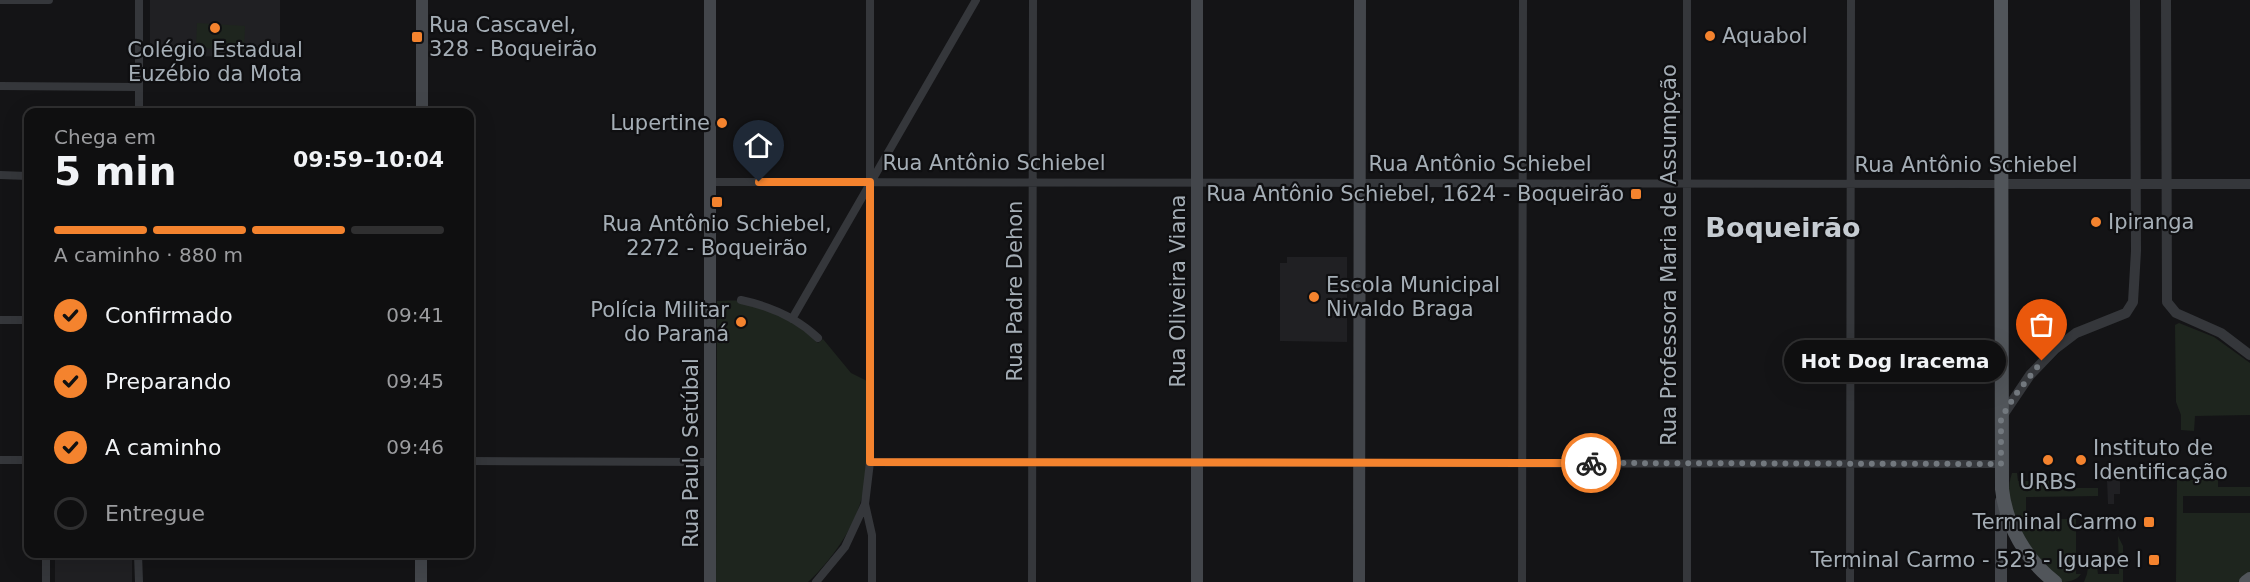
<!DOCTYPE html>
<html lang="pt">
<head>
<meta charset="utf-8">
<style>
  :root { --surface:#0f0f10; --page:#1d1d1e; --text:#f1f3f6; --muted:#9b9c9f; --line:#2f2f30; --accent:#f4832e }
  body { margin:0; font-family:"DejaVu Sans",sans-serif; background:var(--page); color:var(--text); height:100vh; display:flex; flex-direction:column; font-size:22px; white-space:nowrap }
  * { box-sizing:border-box; margin:0 }
  p { font-size:20px; color:var(--muted) }
  .icon { flex:none; width:33px; height:33px; fill:none; stroke:currentColor; stroke-width:2; stroke-linecap:round; stroke-linejoin:round }
  .map { position:relative; flex:1; overflow:hidden }
  .details { position:absolute; left:24px; top:108px; width:450px; height:450px; display:flex; flex-direction:column; background:var(--surface); border-radius:12px; box-shadow:0 6px 24px #0002,0 0 0 2px var(--line) }
  .details>* { flex:none }
  .pin { position:absolute; display:grid; place-items:center; width:51px; height:51px; color:#fff; margin:-62px -26px; border-radius:50% 50% 50% 0; rotate:-45deg; box-shadow:0 0 6px #0007 }
  .pin .icon { rotate:45deg }
  .courier { position:absolute; display:grid; place-items:center; width:60px; height:60px; margin:-30px; border:4px solid #f4832e; border-radius:50%; background:#fff; color:#222; box-shadow:0 2px 8px #0007 }
  .bubble { position:absolute; height:42px; border-radius:21px; background:var(--surface); box-shadow:0 6px 24px #0002,0 0 0 2px var(--line); font-size:20px; font-weight:700; line-height:42px; text-align:center }
  .summary em { font-style:normal; font-weight:700 }
  .summary div { display:flex; flex-direction:column-reverse }
  .summary { display:flex; align-items:center; justify-content:space-between; height:102px; padding:0 30px }
  h1 { font-size:39px; font-weight:700; line-height:45px }
  .bar { display:grid; grid-template-columns:repeat(4,1fr); gap:9px 6px; align-content:center; height:72px; padding:0 30px }
  .bar i { height:8px; border-radius:4px; background:var(--line) }
  .bar .current { background:var(--accent) }
  .bar p { grid-column:span 4 }
  ol { padding:0 30px; list-style:none }
  li { display:flex; align-items:center; gap:18px; height:66px }
  li p { margin-inline-start:auto }
  li .icon { padding:6px; border-radius:50%; background:var(--accent); color:#111; stroke-width:4 }
  li:last-child { color:var(--muted) }
  li i { width:33px; height:33px; border:3px solid var(--line); border-radius:50% }
  .map>svg:first-child { display:block }
</style>
</head>
<body>
<div class="map">
<svg width="2250" height="582" viewBox="0 0 2250 582">
  <rect width="100%" height="100%" fill="#141416"/>
  <path fill="#202023" d="M 150,0 L 280,0 L 280,57 L 150,56 Z
    M 1287,257 L 1347,257 L 1347,342 L 1280,341 L 1280,263 L 1287,263 Z
    M 2107,480 L 2120,480 L 2120,494 L 2114,494 L 2114,504 L 2108,504 Z
    M 55,554 L 132,554 L 132,582 L 55,582 Z"/>
  <path fill="#1e251e" d="M 197,23 L 245,26 L 244,50 L 196,48 Z
    M 717,301 C 724,301 733,300 740,301 C 767,305 800,325 818,343 L 823,339 L 851,373 L 867,381 C 866,416 869,453 864,488 C 858,523 833,559 808,582 L 716,582 Z
    M 2179,323 L 2214,337 L 2250,363 L 2250,415 L 2195,416 L 2194,431 L 2181,430 L 2181,415 L 2176,402 L 2175,325 Z
    M 2012,473 L 2017,473 L 2018,481 L 2067,481 L 2068,488 L 2098,488 L 2098,496 L 2026,497 L 2026,519 L 2076,519 L 2076,574 L 2081,574 C 2075,582 2067,582 2058,582 C 2033,552 1998,515 2012,473 Z
    M 2177,480 L 2218,480 L 2218,487 L 2250,487 L 2250,496 L 2183,496 L 2183,513 L 2250,513 L 2250,574 L 2240,582 L 2176,582 Z
    M 2118,536 L 2123,546 L 2123,582 L 2084,582 L 2087,574 L 2088,566 L 2097,566 L 2098,574 L 2119,574 Z"/>
  <g fill="none" stroke-linecap="round" stroke-linejoin="round">
    <path stroke="#35373b" stroke-width="8" d="M 0,0 L 49,0
      M 870,0 L 870,462 L 865,504 L 872,535 L 872,582
      M 0,86 L 138,87
      M 139,112 L 139,0
      M 0,175 L 28,176
      M 710,182 L 2001,184
      M 741,300 C 769,306 797,318 818,338
      M 792,319 L 976,0
      M 0,320 L 28,320
      M 0,460 L 28,460
      M 470,461 L 710,462
      M 870,462 L 2001,464
      M 46,554 L 46,582
      M 138,554 L 139,582
      M 816,582 L 845,547 L 865,504
      M 1032,582 L 1033,0
      M 1522,582 L 1523,0
      M 1687,582 L 1687,0
      M 1850,582 L 1851,0"/>
    <path stroke="#35373b" stroke-width="10" d="M 2166,0 L 2167,302 L 2176,313 L 2221,333 L 2250,355
      M 2001,184 L 2250,184
      M 2001,418 L 2030,375 L 2055,349 L 2076,333 L 2126,313 L 2133,302 L 2136,251 L 2135,0"/>
    <path stroke="#43464b" stroke-width="12" d="M 422,112 L 422,0
      M 2001,501 L 2001,582
      M 421,582 L 421,554
      M 710,582 L 710,0
      M 1197,582 L 1197,0
      M 1359,582 L 1360,0"/>
    <path stroke="#51555a" stroke-width="14" d="M 2001,0 L 2002,489 C 2006,525 2026,560 2055,582
      M 2246,582 L 2250,579"/>
  </g>
  <g fill="none" stroke-linecap="round" stroke-linejoin="round">
    <path stroke="#72787e" stroke-width="6" stroke-dasharray="0 10.8" d="M 1591,463 L 2001,464 L 2001,418 L 2016,394 L 2042,361"/>
    <path stroke="#f4832e" stroke-width="8" d="M 759,182 L 870,182 L 870,462 L 1591,463"/>
  </g>
  <g fill="#f4832e" stroke="#0f0f11" stroke-width="2">
    <circle cx="215" cy="28" r="6"/>
    <circle cx="1710" cy="36" r="6"/>
    <rect x="411" y="31" width="12" height="12" rx="3"/>
    <circle cx="722" cy="123" r="6"/>
    <rect x="1630" y="188" width="12" height="12" rx="3"/>
    <rect x="711" y="196" width="12" height="12" rx="3"/>
    <circle cx="2096" cy="222" r="6"/>
    <circle cx="1314" cy="297" r="6"/>
    <circle cx="741" cy="322" r="6"/>
    <circle cx="2048" cy="460" r="6"/>
    <circle cx="2081" cy="460" r="6"/>
    <rect x="2143" y="516" width="12" height="12" rx="3"/>
    <rect x="2148" y="554" width="12" height="12" rx="3"/>
  </g>
  <g text-anchor="middle" dominant-baseline="central" stroke-width="4.5" stroke-linejoin="round" paint-order="stroke">
    <g font-size="21" fill="#a5aeb6" stroke="#0f0f11" text-anchor="start">
      <text x="429" y="25">Rua Cascavel,<tspan x="429" dy="24">328 - Boqueirão</tspan></text>
      <text x="1722" y="36">Aquabol</text>
      <text x="215" y="50" text-anchor="middle">Colégio Estadual<tspan x="215" dy="24">Euzébio da Mota</tspan></text>
      <text x="710" y="123" text-anchor="end">Lupertine</text>
      <text x="1624" y="194" text-anchor="end">Rua Antônio Schiebel, 1624 - Boqueirão</text>
      <text x="2108" y="222">Ipiranga</text>
      <text x="717" y="224" text-anchor="middle">Rua Antônio Schiebel,<tspan x="717" dy="24">2272 - Boqueirão</tspan></text>
      <text x="1326" y="285">Escola Municipal<tspan x="1326" dy="24">Nivaldo Braga</tspan></text>
      <text x="729" y="310" text-anchor="end">Polícia Militar<tspan x="729" dy="24">do Paraná</tspan></text>
      <text x="2093" y="448">Instituto de<tspan x="2093" dy="24">Identificação</tspan></text>
      <text x="2048" y="482" text-anchor="middle">URBS</text>
      <text x="2137" y="522" text-anchor="end">Terminal Carmo</text>
      <text x="2142" y="560" text-anchor="end">Terminal Carmo - 523 - Iguape I</text>
    </g>
    <g font-size="21" fill="#a5aeb6" stroke="#0f0f11">
      <text x="994" y="163">Rua Antônio Schiebel</text>
      <text x="1480" y="164">Rua Antônio Schiebel</text>
      <text x="1966" y="165">Rua Antônio Schiebel</text>
      <text transform="translate(1669 255) rotate(-90)">Rua Professora Maria de Assumpção</text>
      <text transform="translate(1015 291) rotate(-90)">Rua Padre Dehon</text>
      <text transform="translate(1178 291) rotate(-90)">Rua Oliveira Viana</text>
      <text transform="translate(691 453) rotate(-90)">Rua Paulo Setúbal</text>
    </g>
    <g font-size="27" font-weight="bold" fill="#c6ccd2" stroke="#0f0f11">
      <text x="1783" y="227">Boqueirão</text>
    </g>
  </g>
</svg>
<div class="pin" style="left:2042px;top:361px;background:#ea580c"><svg class="icon" aria-label="bag" viewBox="0 0 24 24"><path d="M5 8h14l-1 12H6zM9 8a3 3 0 0 1 6 0"/></svg></div>
<div class="pin" style="left:759px;top:182px;background:#1f2937"><svg class="icon" aria-label="home" viewBox="0 0 24 24"><path d="M3 11l9-7 9 7M6 9v11h12V9"/></svg></div>
<div class="courier" style="left:1591px;top:463px"><svg class="icon" aria-label="bike" viewBox="0 0 24 24"><circle cx="6" cy="16" r="4"/><circle cx="18" cy="16" r="4"/><path d="M6 16l4-8h5l3 8M10 8l3 8H6M13 5h3"/></svg></div>
<div class="bubble" style="left:1784px;top:340px;width:222px">Hot Dog Iracema</div>
<section class="details">
<div class="summary"><div><h1>5 min</h1><p>Chega em</p></div><em>09:59–10:04</em></div>
<div class="bar"><i class="current"></i><i class="current"></i><i class="current"></i><i></i><p>A caminho · 880 m</p></div>
<ol>
<li><svg class="icon" aria-label="check" viewBox="0 0 24 24"><path d="M5 12l5 5 9-10"/></svg>Confirmado<p>09:41</p></li>
<li><svg class="icon" aria-label="check" viewBox="0 0 24 24"><path d="M5 12l5 5 9-10"/></svg>Preparando<p>09:45</p></li>
<li><svg class="icon" aria-label="check" viewBox="0 0 24 24"><path d="M5 12l5 5 9-10"/></svg>A caminho<p>09:46</p></li>
<li><i></i>Entregue</li>
</ol>
</section>
</div>
</body>
</html>
